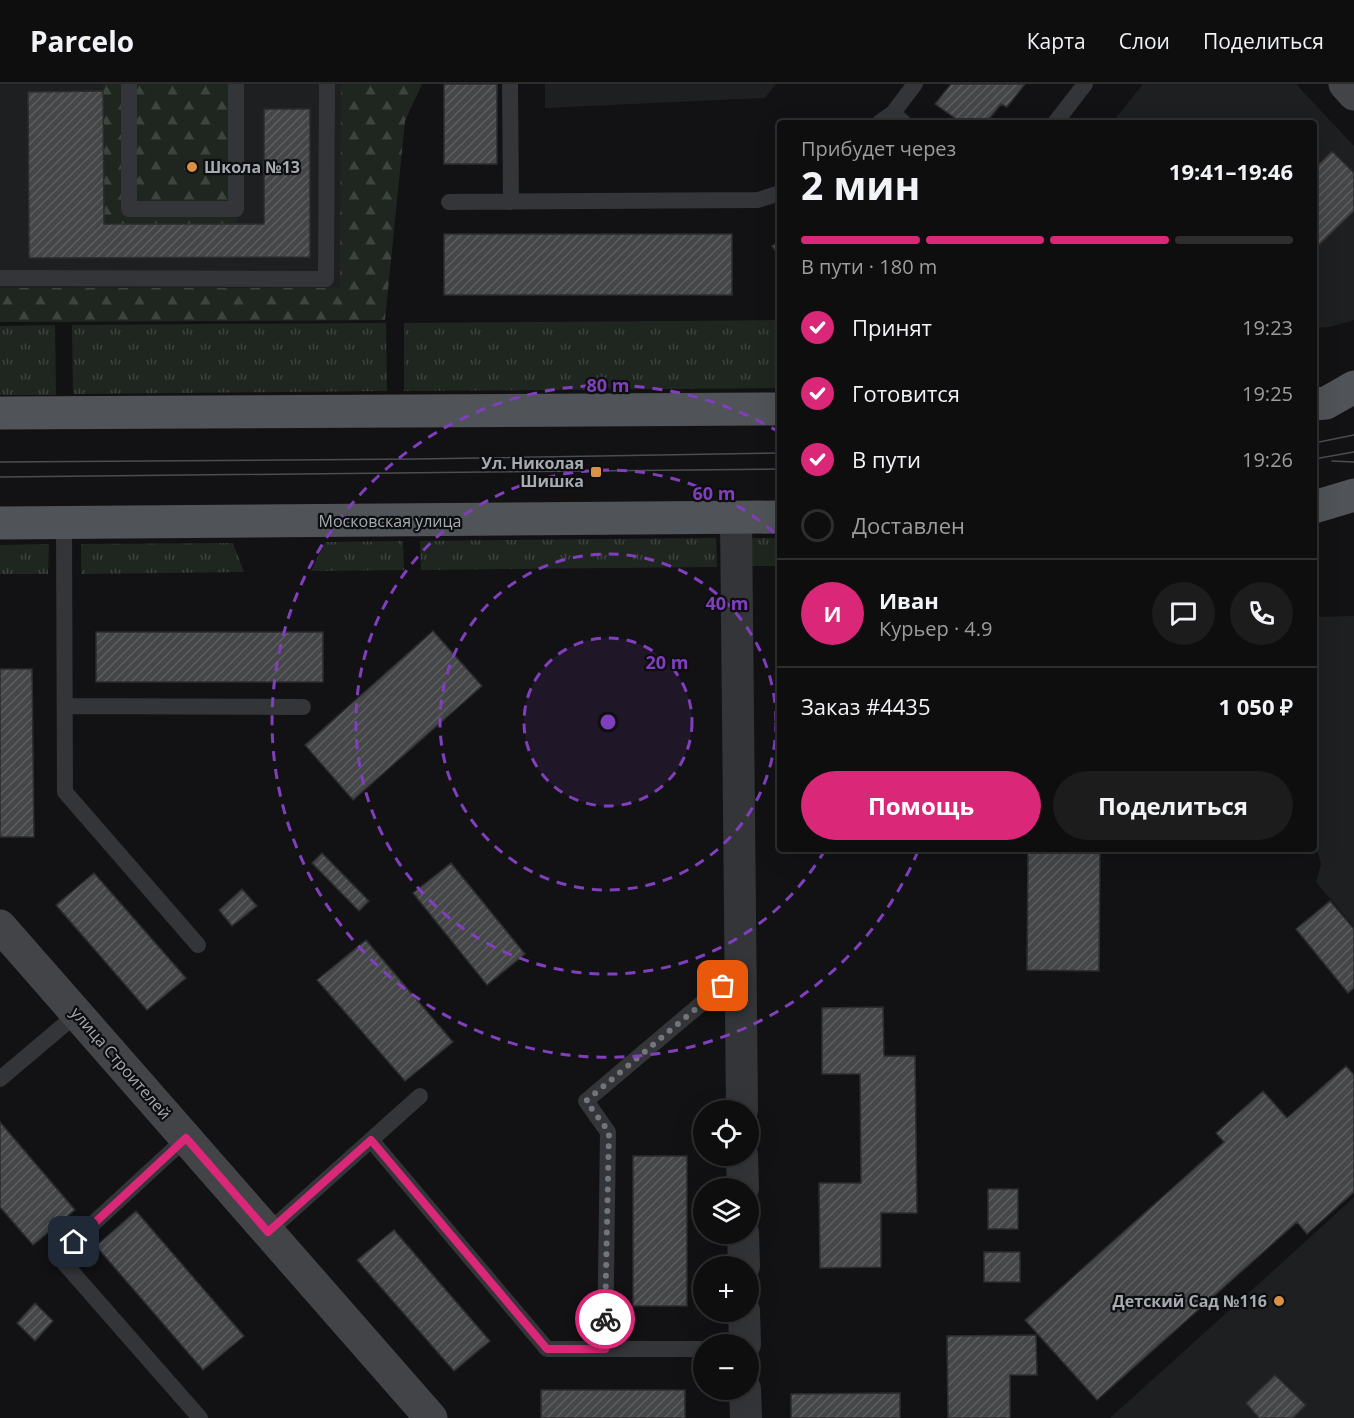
<!DOCTYPE html>
<html lang="ru">
<head>
<meta charset="utf-8">
<style>
  :root { --surface:#0e0e0f; --page:#1c1c1d; --text:#f1f3f6; --muted:#9b9c9e; --line:#2e2e2f; --accent:#db2777 }
  body { margin:0; font-family:"Open Sans",sans-serif; background:var(--page); color:var(--text); height:100vh; display:flex; flex-direction:column; font-size:22px; white-space:nowrap }
  * { box-sizing:border-box; margin:0 }
  p { font-size:20px; color:var(--muted) }
  .icon { flex:none; width:33px; height:33px; fill:none; stroke:currentColor; stroke-width:2; stroke-linecap:round; stroke-linejoin:round }
  .map { position:relative; flex:1; overflow:hidden }
  .drawer { position:absolute; left:777px; top:36px; width:540px; height:732px; display:flex; flex-direction:column; background:var(--surface); border-radius:6px; box-shadow:0 6px 24px #0002,0 0 0 2px var(--line) }
  .drawer>* { flex:none }
  .buttons { position:absolute; left:693px; top:1016px; display:grid; gap:12px }
  .buttons a { display:grid; place-items:center; width:66px; height:66px; border-radius:50%; background:var(--surface); box-shadow:0 6px 24px #0002,0 0 0 2px var(--line); font-size:30px }
  .pin { position:absolute; display:grid; place-items:center; width:51px; height:51px; color:#fff; margin:-26px; border-radius:12px; box-shadow:0 3px 9px #0006 }
  .courier { position:absolute; display:grid; place-items:center; width:60px; height:60px; margin:-30px; border:4px solid #db2777; border-radius:50%; background:#fff; color:#222; box-shadow:0 2px 8px #0007 }
  .head em { font-style:normal; font-weight:700 }
  .head div { display:flex; flex-direction:column-reverse }
  .head { display:flex; align-items:center; justify-content:space-between; height:102px; padding:0 24px }
  h1 { font-size:39px; font-weight:700; line-height:45px }
  .bar { display:grid; grid-template-columns:repeat(4,1fr); gap:9px 6px; align-content:center; height:72px; padding:0 24px }
  .bar i { height:8px; border-radius:4px; background:var(--line) }
  .bar .on { background:var(--accent) }
  .bar p { grid-column:span 4 }
  .line { display:flex; align-items:center; gap:15px; padding:0 24px; border-top:2px solid var(--line) }
  .line div { flex:1 }
  .round { display:grid; place-items:center; flex:none; width:63px; height:63px; border-radius:32px; background:var(--page) }
  ol { padding:0 24px; list-style:none }
  li { display:flex; align-items:center; gap:18px; height:66px }
  li p { margin-inline-start:auto }
  li .icon { padding:6px; border-radius:50%; background:var(--accent); color:#fff; stroke-width:4 }
  li:last-child { color:var(--muted) }
  li i { width:33px; height:33px; border:3px solid var(--line); border-radius:50% }
  .primary-button { display:flex; gap:12px; margin-top:auto; padding:12px 24px }
  .primary-button a { flex:1; height:69px; border-radius:36px; background:var(--accent); color:#fff; font-size:24px; font-weight:700; line-height:69px; text-align:center }
  .primary-button a+a { background:var(--page); color:var(--text) }
  header { display:flex; align-items:center; gap:36px; box-sizing:border-box; height:84px; padding:0 30px; background:var(--surface); border-bottom:2px solid var(--line) }
  header strong { font-size:28px }
  nav { display:flex; gap:33px; margin-inline-start:auto; font-size:21px }
  .map>svg:first-child { display:block }
</style>
</head>
<body>
<header>
<strong>Parcelo</strong>
<nav><a>Карта</a><a>Слои</a><a>Поделиться</a></nav>
</header>
<div class="map">
<svg width="1354" height="1334" viewBox="0 0 1354 1334">
  <defs>
    <pattern id="grass-tufts" width="24" height="20" patternUnits="userSpaceOnUse" patternTransform="scale(1.5)"><rect width="24" height="20" fill="#1f261f"/><path d="M3 7l-1-3M5 7V3M7 7l1-3M15 17l-1-3M17 17v-4M19 17l1-3" fill="none" stroke="#3d433d"/></pattern>
    <pattern id="forest-firs" width="22" height="20" patternUnits="userSpaceOnUse" patternTransform="scale(1.5)"><rect width="22" height="20" fill="#1f261f"/><path d="M5 1l3.5 6h-7zM16 11l3.5 6h-7z" fill="#3d433d"/></pattern>
    <pattern id="building-hatch" width="6" height="6" patternUnits="userSpaceOnUse" patternTransform="scale(1.5)"><rect width="6" height="6" fill="#444648"/><path d="M-1 1l2-2M0 6l6-6M5 7l2-2" fill="none" stroke="#5c5e60"/></pattern>
  </defs>
  <rect width="100%" height="100%" fill="#121214"/>
  <path fill="#1e1f20" d="M 0,0 L 385,0 L 385,236 L 0,238 Z
    M 545,0 L 776,0 L 765,14 L 545,24 Z
    M 1143,0 L 1296,0 L 1354,62 L 1354,236 L 1330,243 L 1314,244 L 1314,39 L 1112,39 Z
    M 1354,532 L 1354,843 L 1316,798 L 1321,780 L 1314,755 L 1314,533 Z
    M 1354,1113 L 1354,1334 L 1110,1334 L 1284,1177 Z"/>
  <path fill="url(#grass-tufts)" d="M 780,236 L 780,304 L 404,307 L 404,239 Z
    M 386,239 L 387,307 L 73,310 L 72,241 Z
    M 55,241 L 56,311 L 0,311 L 0,242 Z
    M 716,454 L 717,483 L 421,486 L 420,457 Z
    M 751,454 L 780,454 L 780,482 L 751,482 Z
    M 403,457 L 404,486 L 311,487 L 325,458 Z
    M 233,459 L 244,488 L 81,490 L 81,460 Z
    M 49,460 L 48,490 L 0,490 L 0,461 Z"/>
  <path fill="url(#forest-firs)" d="M 103,0 L 236,0 L 236,140 L 104,140 Z
    M 341,0 L 422,0 L 405,37 L 385,236 L 0,238 L 0,204 L 340,204 Z"/>
  <path fill="url(#building-hatch)" stroke="#2d2d2f" stroke-width="1.5" d="M 444,0 L 497,0 L 497,80 L 444,80 Z
    M 951,0 L 1025,0 L 1007,23 L 1001,20 L 986,39 L 962,39 L 935,20 Z
    M 103,7 L 104,140 L 264,140 L 264,25 L 310,25 L 310,173 L 29,174 L 28,8 Z
    M 1332,67 L 1354,89 L 1354,127 L 1314,166 L 1314,85 Z
    M 444,150 L 732,150 L 732,211 L 444,211 Z
    M 780,157 L 780,174 L 772,162 Z
    M 433,547 L 482,602 L 353,716 L 305,661 Z
    M 96,548 L 323,548 L 323,598 L 96,598 Z
    M 0,585 L 32,585 L 34,753 L 0,753 Z
    M 1028,765 L 1100,765 L 1099,887 L 1027,886 Z
    M 322,769 L 369,817 L 359,827 L 312,779 Z
    M 451,779 L 525,870 L 487,901 L 413,809 Z
    M 94,789 L 186,894 L 147,926 L 56,821 Z
    M 242,805 L 257,822 L 232,842 L 219,826 Z
    M 1330,817 L 1354,845 L 1354,904 L 1348,909 L 1296,845 Z
    M 366,856 L 453,958 L 405,997 L 317,896 Z
    M 883,923 L 884,972 L 915,972 L 917,1129 L 881,1129 L 881,1183 L 820,1184 L 819,1099 L 861,1099 L 860,990 L 822,990 L 822,924 Z
    M 1346,982 L 1354,991 L 1354,1108 L 1307,1150 L 1297,1138 L 1097,1316 L 1025,1236 L 1224,1058 L 1216,1049 L 1263,1007 L 1287,1034 Z
    M 0,1038 L 75,1126 L 33,1161 L 0,1123 Z
    M 633,1072 L 687,1072 L 687,1222 L 633,1222 Z
    M 988,1105 L 1018,1105 L 1018,1145 L 988,1145 Z
    M 136,1127 L 244,1252 L 203,1286 L 96,1162 Z
    M 394,1146 L 490,1257 L 454,1287 L 357,1176 Z
    M 984,1168 L 1020,1168 L 1020,1198 L 984,1198 Z
    M 35,1219 L 53,1237 L 35,1257 L 17,1239 Z
    M 1036,1251 L 1037,1291 L 1010,1291 L 1010,1334 L 948,1334 L 947,1252 Z
    M 1275,1291 L 1306,1321 L 1293,1334 L 1259,1334 L 1246,1319 Z
    M 541,1306 L 685,1306 L 685,1334 L 541,1334 Z
    M 900,1309 L 900,1334 L 791,1334 L 791,1310 Z"/>
  <g fill="none" stroke-linecap="round" stroke-linejoin="round">
    <path stroke="#343538" stroke-width="16" d="M 129,0 L 129,125 L 236,125 L 236,0
      M 510,0 L 511,118
      M 893,29 L 915,0
      M 879,39 L 893,29 L 904,39
      M 1055,39 L 1085,0
      M 449,118 L 758,116 L 780,109
      M 0,194 L 326,195 L 327,0
      M 64,439 L 65,708 L 198,861
      M 65,622 L 303,623
      M 0,995 L 77,930
      M 186,1054 L 58,1172 L 200,1334
      M 371,1056 L 547,1265 L 605,1265 L 608,1048 L 586,1017 L 740,887
      M 268,1148 L 420,1012
      M 605,1265 L 704,1265"/>
    <path stroke="#343538" stroke-width="32" d="M 736,434 L 742,1026
      M 742,1071 L 743,1104
      M 743,1149 L 744,1182
      M 744,1227 L 745,1260
      M 745,1305 L 746,1334"/>
    <path stroke="#424448" stroke-width="33" d="M 1345,0 L 1354,10
      M 0,842 L 431,1334"/>
    <path stroke="#505357" stroke-width="33" d="M 1314,320 L 1326,319 L 1354,303
      M 0,329 L 780,325
      M 1314,423 L 1354,411
      M 0,439 L 780,433"/>
    <path stroke="#4b4d51" stroke-width="1.5" d="M 1314,359 L 1354,351
      M 1314,375 L 1354,368
      M 1332,377 L 1354,378
      M 0,378 L 417,375 L 780,369
      M 0,393 L 780,385"/>
  </g>
  <g fill="none" stroke-linecap="round" stroke-linejoin="round">
    <path stroke="#72757b" stroke-width="6" stroke-dasharray="0 10.8" d="M 605,1235 L 609,1048 L 586,1017 L 723,902"/>
    <path stroke="#db2777" stroke-width="8" d="M 74,1158 L 186,1054 L 268,1148 L 371,1056 L 547,1265 L 605,1265 L 605,1235"/>
  </g>
  <circle cx="608" cy="638" r="84" fill="#813fbd" fill-opacity=".12"/>
  <g fill="none" stroke="#813fbd" stroke-width="3" stroke-dasharray="10 8">
    <circle cx="608" cy="638" r="84"/>
    <circle cx="608" cy="638" r="168"/>
    <path d="M825 766A252 252 0 1 1 780 454"/>
    <path d="M918 767A336 336 0 1 1 779 348"/>
  </g>
  <g fill="#d99145" stroke="#0d0e0f" stroke-width="2">
    <circle cx="192" cy="83" r="6"/>
    <rect x="590" y="382" width="12" height="12" rx="3"/>
    <circle cx="1279" cy="1217" r="6"/>
  </g>
  <g text-anchor="middle" dominant-baseline="central" stroke-width="4.5" stroke-linejoin="round" paint-order="stroke">
    <g font-size="16" font-weight="bold" fill="#a6abb2" stroke="#0d0e0f" text-anchor="end">
      <text x="204" y="83" text-anchor="start">Школа №13</text>
      <text x="584" y="379">Ул. Николая<tspan x="584" dy="18">Шишка</tspan></text>
      <text x="1267" y="1217">Детский Сад №116</text>
    </g>
    <g font-size="16" fill="#a6abb2" stroke="#0d0e0f">
      <text x="390" y="437">Московская улица</text>
      <text transform="translate(121 979) rotate(49)">улица Строителей</text>
    </g>
  </g>
  <circle cx="608" cy="638" r="9" fill="#813fbd" stroke="#0d0e0f" stroke-width="3"/>
  <g font-size="18" text-anchor="middle" font-weight="bold" fill="#813fbd" stroke="#0d0e0f" stroke-width="4.5" stroke-linejoin="round" paint-order="stroke">
    <text x="608" y="308">80 m</text>
    <text x="714" y="416">60 m</text>
    <text x="727" y="526">40 m</text>
    <text x="667" y="585">20 m</text>
  </g>
</svg>
<div class="buttons">
<a><svg class="icon" aria-label="locate" viewBox="0 0 24 24"><circle cx="12" cy="12" r="6"/><path d="M12 2v4M12 18v4M2 12h4M18 12h4"/></svg></a>
<a><svg class="icon" aria-label="layers" viewBox="0 0 24 24"><path d="M12 4l9 5-9 5-9-5zM3 14l9 5 9-5"/></svg></a>
<a>+</a>
<a>−</a>
</div>
<div class="pin" style="left:723px;top:902px;background:#ea580c"><svg class="icon" aria-label="bag" viewBox="0 0 24 24"><path d="M5 8h14l-1 12H6zM9 8a3 3 0 0 1 6 0"/></svg></div>
<div class="pin" style="left:74px;top:1158px;background:#1f2937"><svg class="icon" aria-label="home" viewBox="0 0 24 24"><path d="M3 11l9-7 9 7M6 9v11h12V9"/></svg></div>
<div class="courier" style="left:605px;top:1235px"><svg class="icon" aria-label="bike" viewBox="0 0 24 24"><circle cx="6" cy="16" r="4"/><circle cx="18" cy="16" r="4"/><path d="M6 16l4-8h5l3 8M10 8l3 8H6M13 5h3"/></svg></div>
<section class="drawer">
<div class="head"><div><h1>2 мин</h1><p>Прибудет через</p></div><em>19:41–19:46</em></div>
<div class="bar"><i class="on"></i><i class="on"></i><i class="on"></i><i></i><p>В пути · 180 m</p></div>
<ol>
<li><svg class="icon" aria-label="check" viewBox="0 0 24 24"><path d="M5 12l5 5 9-10"/></svg>Принят<p>19:23</p></li>
<li><svg class="icon" aria-label="check" viewBox="0 0 24 24"><path d="M5 12l5 5 9-10"/></svg>Готовится<p>19:25</p></li>
<li><svg class="icon" aria-label="check" viewBox="0 0 24 24"><path d="M5 12l5 5 9-10"/></svg>В пути<p>19:26</p></li>
<li><i></i>Доставлен</li>
</ol>
<div class="line" style="height:108px"><b class="round" style="background:var(--accent);color:#fff">И</b><div><b>Иван</b><p>Курьер · 4.9</p></div><a class="round"><svg class="icon" aria-label="chat" viewBox="0 0 24 24"><path d="M4 5h16v11H9l-5 4z"/></svg></a><a class="round"><svg class="icon" aria-label="phone" viewBox="0 0 24 24"><path d="M5 4h4l2 5-3 2q2 4 5 5l2-3 5 2v4C11 20 4 13 5 4z"/></svg></a></div>
<div class="line" style="height:78px"><div>Заказ #4435</div><b>1 050 ₽</b></div>
<div class="primary-button"><a>Помощь</a><a>Поделиться</a></div>
</section>
</div>
</body>
</html>
